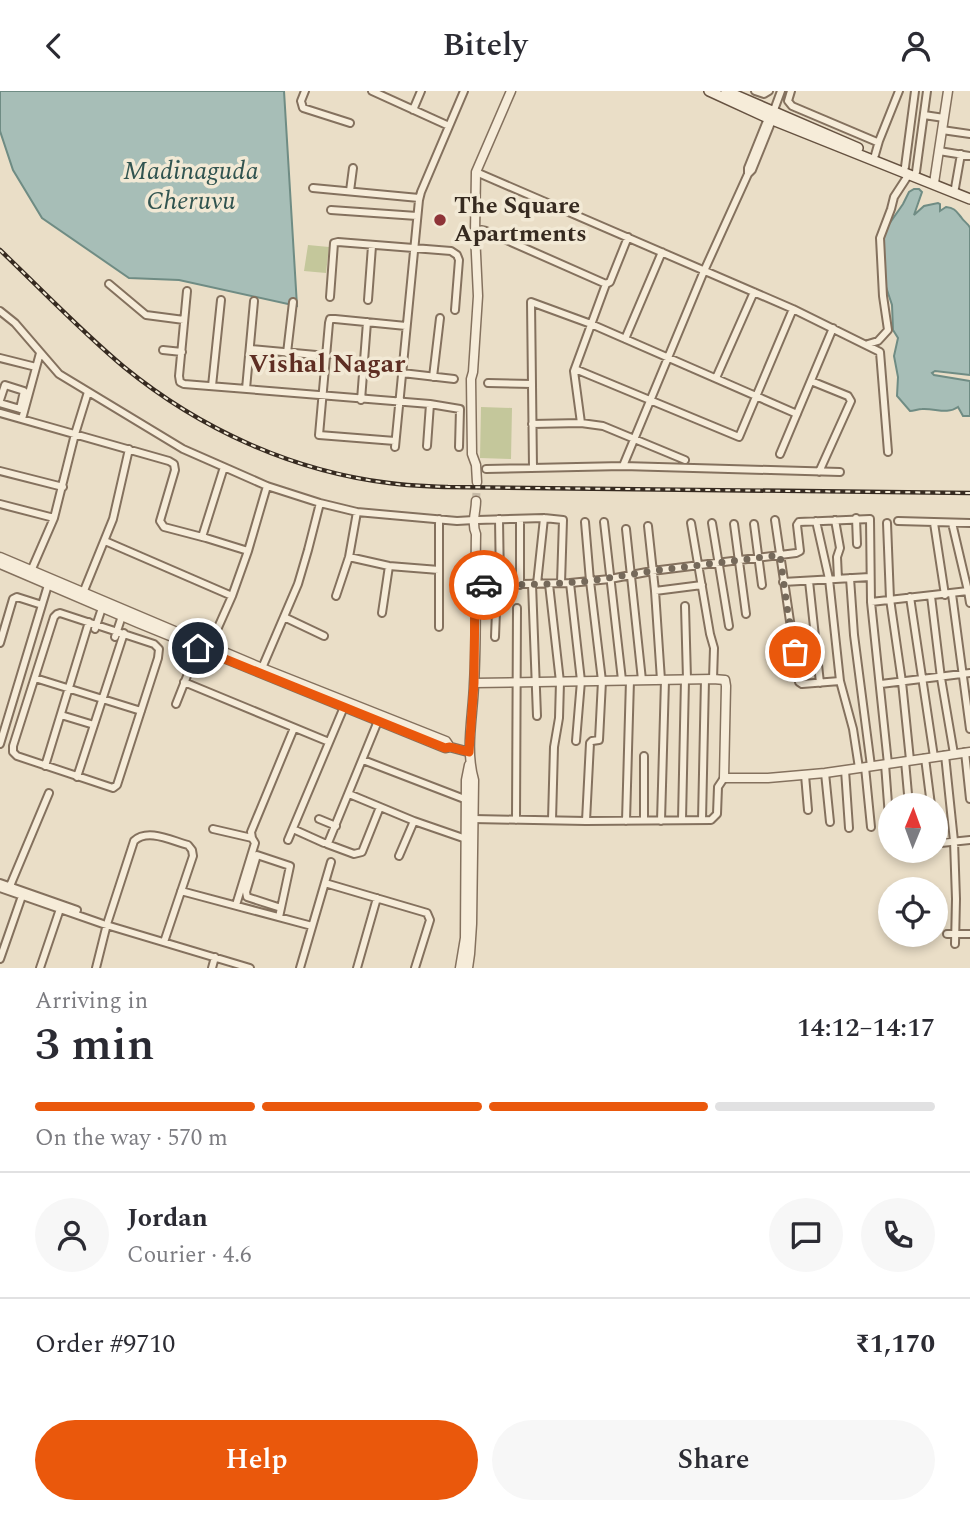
<!DOCTYPE html>
<html lang="en">
<head>
<meta charset="utf-8">
<style>
  :root { --surface:#fff; --page:#f7f7f7; --text:#2b2b33; --muted:#7c7c81; --line:#e1e1e2; --accent:#ea580c }
  body { margin:0; font-family:Spectral,serif; background:var(--page); color:var(--text); height:100vh; display:flex; flex-direction:column; font-size:26px; white-space:nowrap }
  * { box-sizing:border-box; margin:0 }
  p { font-size:23px; color:var(--muted) }
  .icon { flex:none; width:38px; height:38px; fill:none; stroke:currentColor; stroke-width:2; stroke-linecap:round; stroke-linejoin:round }
  .map { position:relative; height:877px; overflow:hidden }
  .drawer { display:flex; flex-direction:column; background:var(--surface); flex:1 }
  .drawer>* { flex:none }
  .needle { width:46px; rotate:1deg }
  .controls { position:absolute; left:878px; top:702px; display:grid; gap:14px }
  .controls a { display:grid; place-items:center; width:70px; height:70px; border-radius:50%; background:var(--surface); box-shadow:0 4px 10px #0003; font-size:35px }
  .pin { position:absolute; display:grid; place-items:center; width:60px; height:60px; color:#fff; margin:-30px; border:4px solid #fff; border-radius:50%; box-shadow:0 2px 7px #0007 }
  .courier { position:absolute; display:grid; place-items:center; width:70px; height:70px; margin:-35px; border:5px solid #ea580c; border-radius:50%; background:#fff; color:#222; box-shadow:0 2px 9px #0007 }
  .head em { font-style:normal; font-weight:600 }
  .head div { display:flex; flex-direction:column-reverse }
  .head { display:flex; align-items:center; justify-content:space-between; height:119px; padding:0 35px }
  h1 { font-size:46px; font-weight:600; line-height:52px }
  .bar { display:grid; grid-template-columns:repeat(4,1fr); gap:10px 7px; align-content:center; height:84px; padding:0 35px }
  .bar i { height:9px; border-radius:5px; background:var(--line) }
  .bar .active { background:var(--accent) }
  .bar p { grid-column:span 4 }
  .line { display:flex; align-items:center; gap:18px; padding:0 35px; border-top:2px solid var(--line) }
  .line div { flex:1 }
  .round { display:grid; place-items:center; flex:none; width:74px; height:74px; border-radius:37px; background:var(--page) }
  .cta { display:flex; gap:14px; margin-top:auto; padding:14px 35px }
  .cta a { flex:1; height:80px; border-radius:42px; background:var(--accent); color:#fff; font-size:28px; font-weight:600; line-height:80px; text-align:center }
  .cta a+a { background:var(--page); color:var(--text) }
  header { display:flex; justify-content:space-between; align-items:center; height:91px; padding:0 35px; background:var(--surface); font-size:32px; font-weight:600 }
  .map>svg:first-child { display:block }
</style>
</head>
<body>
<header><svg class="icon" aria-label="back" viewBox="0 0 24 24"><path d="M15 5l-7 7 7 7"/></svg>Bitely<svg class="icon" aria-label="person" viewBox="0 0 24 24"><circle cx="12" cy="8" r="4"/><path d="M4 21q1-7 8-7t8 7"/></svg></header>
<div class="map">
<svg width="970" height="877" viewBox="0 0 970 877">
  <rect width="100%" height="100%" fill="#eadec7"/>
  <path fill="#c4c79b" d="M 308,154 L 329,156 L 326,182 L 304,180 Z
    M 481,316 L 512,317 L 511,368 L 480,367 Z"/>
  <path fill="#a7beb7" stroke="#6f8c84" stroke-width="2" d="M 0,0 L 284,0 L 297,215 L 179,189 L 129,187 L 42,127 L 13,79 L 0,40 Z
    M 914,98 L 919,98 L 922,101 L 914,124 L 924,115 L 938,112 L 940,113 L 940,120 L 946,116 C 955,117 956,120 961,126 C 964,131 968,132 970,137 L 970,284 L 935,280 L 932,282 L 934,284 L 970,290 L 970,325 L 963,325 L 958,316 C 947,324 935,317 922,318 C 918,318 914,320 910,320 L 897,305 L 898,286 L 894,265 L 898,247 L 893,239 L 892,214 L 883,187 L 885,168 L 882,166 L 881,150 L 885,139 L 903,113 L 909,101 Z"/>
  <g fill="none" stroke-linecap="round" stroke-linejoin="round">
    <path stroke="#c6baa6" stroke-width="8" stroke-dasharray="8 4" stroke-linecap="butt" d="M 476,410 L 477,391"/>
    <g stroke="#84715e" stroke-width="10">
      <path id="minor" d="M 305,0 L 301,10 L 303,17 L 350,32
        M 372,0 L 449,35
        M 755,0 L 764,3 L 769,0
        M 791,0 L 788,10 L 792,15 L 877,51 L 879,50 L 899,0
        M 413,19 L 421,0
        M 924,24 L 944,27
        M 942,39 L 970,43
        M 939,60 L 970,65
        M 875,64 L 879,50
        M 905,76 L 915,0
        M 476,81 L 793,218 L 880,261 L 888,361
        M 916,81 L 927,0
        M 748,83 L 748,77 L 769,25
        M 313,97 L 419,107
        M 955,97 L 961,63
        M 350,100 L 353,77
        M 331,119 L 417,125
        M 475,142 L 481,139 L 486,140 L 606,193 L 610,191 L 628,146
        M 109,193 L 146,224 L 184,229
        M 187,200 L 179,285 L 180,291 L 184,293 L 430,313 L 460,318 L 459,356
        M 330,206 L 334,152 L 338,151 L 451,160 L 457,164 L 459,169 L 455,219
        M 368,209 L 372,155
        M 0,220 L 15,232 L 59,283 L 183,358 L 224,376 L 267,395 L 320,412 L 357,421 L 457,430 L 474,429
        M 625,248 L 662,161
        M 868,253 L 878,250 L 888,239 L 883,205 L 880,147 L 891,118 L 894,106 L 909,83
        M 250,258 L 327,265
        M 163,259 L 182,261
        M 287,262 L 293,211
        M 0,267 L 36,276
        M 575,278 L 739,346 L 793,218
        M 402,282 L 454,288
        M 433,286 L 440,227
        M 716,287 L 754,201
        M 811,290 L 848,305 L 851,310 L 819,381
        M 488,292 L 532,293
        M 212,295 L 221,209
        M 246,298 L 254,210
        M 0,309 L 5,294 L 24,300 L 20,318 L 0,312
        M 361,309 L 367,231
        M 0,322 L 169,370 L 174,373 L 175,379 L 160,430 L 164,436 L 206,447 L 248,460
        M 22,328 L 40,262
        M 581,332 L 574,280 L 606,193
        M 532,333 L 581,332 L 603,335 L 685,369
        M 395,350 L 319,344 L 329,232 L 330,228 L 335,228 L 406,235
        M 427,355 L 430,313
        M 395,356 L 419,109 L 421,101 L 464,0
        M 780,363 L 833,237
        M 623,375 L 704,180 L 748,83 L 752,79 L 775,22 L 774,19 L 781,0
        M 533,377 L 531,211 L 591,233 L 797,323
        M 486,378 L 623,375 L 840,381
        M 0,380 L 63,396
        M 0,413 L 54,427
        M 856,427 L 857,453
        M 439,428 L 439,536
        M 499,428 L 500,494
        M 478,429 L 544,427 L 563,429 L 561,492
        M 775,429 L 799,591 L 802,593 L 840,590
        M 835,429 L 840,457 L 837,466 L 838,488
        M 816,430 L 829,488 L 840,590 L 853,638 L 859,677
        M 898,430 L 970,432
        M 585,431 L 590,490 L 602,590 L 599,649 L 592,650 L 590,652 L 586,730
        M 604,431 L 622,589
        M 691,432 L 710,543 L 714,557 L 713,588
        M 712,432 L 729,535
        M 887,432 L 890,508 L 902,591 L 910,669
        M 934,432 L 945,504
        M 952,432 L 968,500
        M 734,433 L 746,523
        M 754,433 L 762,494
        M 648,435 L 655,500 L 661,589
        M 626,438 L 642,589
        M 202,446 L 224,376
        M 105,450 L 232,505
        M 349,466 L 389,475 L 439,479
        M 31,480 L 54,427 L 75,343 L 88,301
        M 850,487 L 854,544 L 871,675
        M 809,490 L 820,592
        M 783,491 L 870,486
        M 570,492 L 581,590 L 576,650
        M 532,493 L 537,625
        M 537,493 L 544,427
        M 549,493 L 560,591 L 559,627 L 554,656 L 552,729
        M 475,494 L 570,492 L 610,488 L 652,480 L 796,462 L 800,460 L 797,434 L 799,431 L 870,428 L 871,511 L 888,673
        M 520,494 L 520,428
        M 655,500 L 702,494
        M 83,502 L 113,428 L 129,358
        M 952,503 L 970,638
        M 336,505 L 349,466 L 357,421
        M 931,505 L 941,587 L 954,663
        M 910,506 L 934,666
        M 871,511 L 968,500 L 970,512
        M 685,515 L 687,588
        M 60,522 L 154,553 L 159,558 L 158,567 L 117,694 L 113,697 L 17,665 L 13,661 L 13,655 L 54,526 L 57,523 Z
        M 382,522 L 389,475
        M 284,526 L 324,545
        M 95,538 L 102,517
        M 115,546 L 122,525
        M 495,546 L 497,494
        M 0,552 L 13,508 L 17,506 L 42,514
        M 208,559 L 232,505 L 248,460 L 267,395
        M 262,577 L 298,493 L 308,459 L 320,412
        M 35,587 L 141,620
        M 184,591 L 329,651
        M 881,593 L 970,582
        M 176,613 L 198,557
        M 61,624 L 94,634
        M 0,653 L 48,494
        M 965,661 L 970,708
        M 945,664 L 954,750 L 956,808 L 955,853
        M 925,667 L 931,714
        M 363,669 L 467,709
        M 905,670 L 909,714
        M 885,673 L 889,726
        M 45,675 L 89,531
        M 865,676 L 871,736
        M 845,679 L 849,737
        M 825,682 L 830,731
        M 805,684 L 808,719
        M 77,686 L 124,542
        M 349,703 L 414,730 L 466,748
        M 319,728 L 336,735
        M 473,728 L 586,730 L 711,729 L 717,723 L 718,696 L 724,687
        M 516,729 L 517,517
        M 644,729 L 644,665
        M 682,729 L 685,588
        M 702,729 L 705,588
        M 626,730 L 630,589
        M 661,730 L 665,589
        M 213,738 L 252,747
        M 293,738 L 324,752 L 328,752 L 378,630
        M 288,749 L 344,616
        M 941,752 L 970,749
        M 327,753 L 354,763 L 362,761 L 380,716
        M 399,765 L 414,730
        M 0,792 L 77,819
        M 325,792 L 427,822 L 430,829 L 415,877
        M 10,795 L 49,702
        M 0,797 L 103,833 L 250,877
        M 181,800 L 312,835
        M 236,814 L 255,752 L 252,747 L 251,741 L 294,637
        M 279,826 L 281,817 L 290,775 L 257,764 L 246,801 L 247,806 L 281,817
        M 947,843 L 970,843
        M 0,868 L 22,805
        M 40,877 L 61,815
        M 96,877 L 107,833 L 134,750 C 148,737 172,750 188,754 L 192,759 L 193,765 L 164,851
        M 212,877 L 215,866
        M 300,877 L 331,771
        M 357,877 L 377,807"/>
    </g>
    <g stroke="#84715e" stroke-width="11">
      <path id="tertiary" d="M 934,92 L 948,0
        M 477,391 L 476,374 L 472,363 L 471,288 L 473,281 L 478,205 L 475,142 L 476,81 L 511,0
        M 0,466 L 262,577 L 446,650 L 450,656
        M 0,473 L 138,532 L 445,657 L 450,656 L 469,661
        M 474,592 L 713,588 L 725,589 L 726,595 L 724,687 L 768,687 L 825,682 L 970,661
        M 460,877 L 465,847 L 466,689 L 469,674
        M 468,877 L 470,863 L 472,833 L 474,689 C 465,658 473,625 474,593 C 477,543 475,493 476,443 C 471,432 476,421 476,410"/>
    </g>
    <g stroke="#665241" stroke-width="12">
      <path id="secondary" d="M 709,0 L 770,28 L 970,108
        M 726,0 L 858,57"/>
    </g>
    <use href="#minor" stroke="#f6ecd9" stroke-width="6"/>
    <use href="#tertiary" stroke="#f6ecd9" stroke-width="8"/>
    <use href="#secondary" stroke="#f6ecd9" stroke-width="9"/>
    <g stroke="#362a20" stroke-width="4.5">
      <path id="rail" d="M 0,159 C 41,198 81,240 124,276 C 200,338 292,380 389,392 C 409,395 428,395 448,396 L 970,402"/>
    </g>
    <use href="#rail" stroke="#f2e9d5" stroke-width="2" stroke-dasharray="5" stroke-linecap="butt"/>
  </g>
  <g fill="none" stroke-linecap="round" stroke-linejoin="round">
    <path stroke="#75695a" stroke-width="7" stroke-dasharray="0 12.6" d="M 484,494 L 549,493 L 590,490 L 652,480 L 780,464 L 787,516 L 795,561"/>
    <path stroke="#ea580c" stroke-width="9" d="M 198,557 L 445,657 L 450,656 L 469,661 L 474,592 L 475,494 L 484,494"/>
  </g>
  <circle fill="#8e3337" stroke="#f2e9d5" stroke-width="2.5" cx="440" cy="129" r="7"/>
  <g text-anchor="middle" dominant-baseline="central" stroke-width="7" stroke-linejoin="round" paint-order="stroke">
    <g font-size="24" font-weight="bold" fill="#362a20" stroke="#f2e9d5" text-anchor="start">
      <text x="454" y="115">The Square<tspan x="454" dy="28">Apartments</tspan></text>
    </g>
    <g font-size="26" font-style="italic" fill="#315450" stroke="#f2e9d5">
      <text x="191" y="80">Madinaguda<tspan x="191" dy="30">Cheruvu</tspan></text>
    </g>
    <g font-size="26" font-weight="bold" fill="#5e2e23" stroke="#f2e9d5">
      <text x="327" y="273">Vishal Nagar</text>
    </g>
  </g>
</svg>
<div class="controls">
<a><svg class="needle" viewBox="-14 -14 28 28"><path d="M0-13l5 13h-10z" fill="#e53935"/><path d="M0 13l5-13h-10z" fill="#7c7c81"/></svg></a>
<a><svg class="icon" aria-label="locate" viewBox="0 0 24 24"><circle cx="12" cy="12" r="6"/><path d="M12 2v4M12 18v4M2 12h4M18 12h4"/></svg></a>
</div>
<div class="pin" style="left:795px;top:561px;background:#ea580c"><svg class="icon" aria-label="bag" viewBox="0 0 24 24"><path d="M5 8h14l-1 12H6zM9 8a3 3 0 0 1 6 0"/></svg></div>
<div class="pin" style="left:198px;top:557px;background:#1f2937"><svg class="icon" aria-label="home" viewBox="0 0 24 24"><path d="M3 11l9-7 9 7M6 9v11h12V9"/></svg></div>
<div class="courier" style="left:484px;top:494px"><svg class="icon" aria-label="car" viewBox="0 0 24 24"><path d="M5 17H2v-5l4-1 3-4h7l3 4 3 1v5h-3M9 17h6M6 11h13"/><circle cx="7" cy="17" r="2"/><circle cx="17" cy="17" r="2"/></svg></div>
</div>
<section class="drawer">
<div class="head"><div><h1>3 min</h1><p>Arriving in</p></div><em>14:12–14:17</em></div>
<div class="bar"><i class="active"></i><i class="active"></i><i class="active"></i><i></i><p>On the way · 570 m</p></div>
<div class="line" style="height:126px"><a class="round"><svg class="icon" aria-label="person" viewBox="0 0 24 24"><circle cx="12" cy="8" r="4"/><path d="M4 21q1-7 8-7t8 7"/></svg></a><div><b>Jordan</b><p>Courier · 4.6</p></div><a class="round"><svg class="icon" aria-label="chat" viewBox="0 0 24 24"><path d="M4 5h16v11H9l-5 4z"/></svg></a><a class="round"><svg class="icon" aria-label="phone" viewBox="0 0 24 24"><path d="M5 4h4l2 5-3 2q2 4 5 5l2-3 5 2v4C11 20 4 13 5 4z"/></svg></a></div>
<div class="line" style="height:91px"><div>Order #9710</div><b>₹1,170</b></div>
<div class="cta"><a>Help</a><a>Share</a></div>
</section>
</body>
</html>
